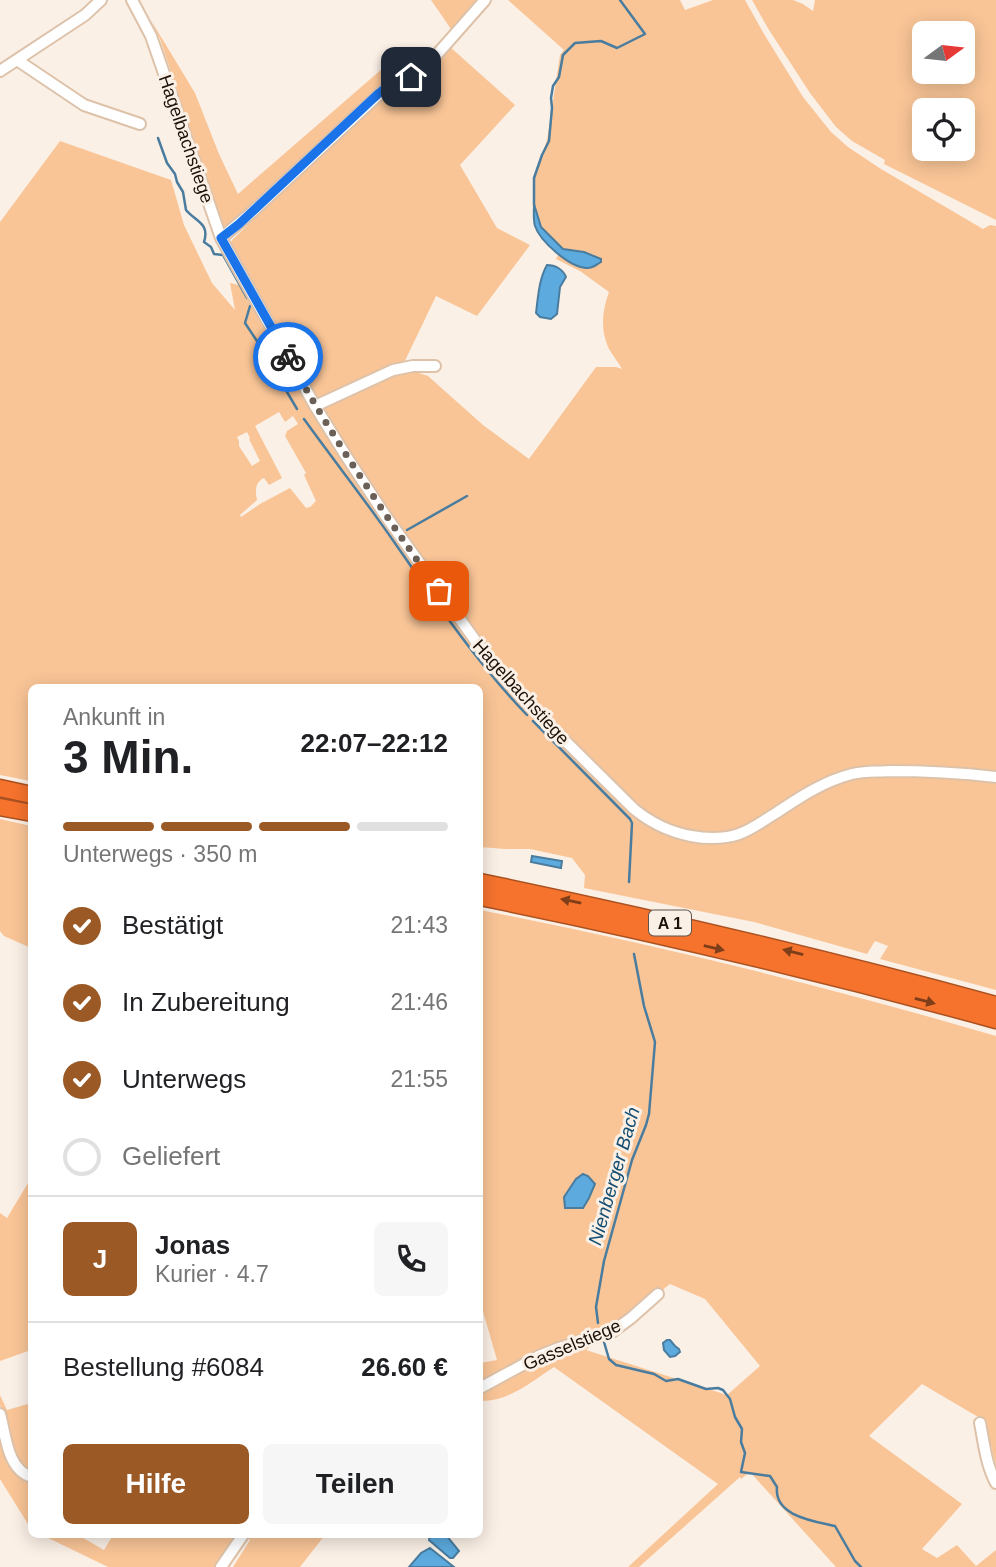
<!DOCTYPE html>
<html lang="de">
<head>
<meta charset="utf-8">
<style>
  :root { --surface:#fff; --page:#f6f6f6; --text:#202124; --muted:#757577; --line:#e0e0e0; --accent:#9a5925 }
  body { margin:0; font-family:Arial,sans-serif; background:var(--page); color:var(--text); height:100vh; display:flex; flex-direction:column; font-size:26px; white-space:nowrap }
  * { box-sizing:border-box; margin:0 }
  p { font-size:23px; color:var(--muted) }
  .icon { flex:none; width:38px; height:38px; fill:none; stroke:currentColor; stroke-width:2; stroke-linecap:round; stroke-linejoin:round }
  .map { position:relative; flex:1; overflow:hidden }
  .side { position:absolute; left:28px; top:684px; width:455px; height:854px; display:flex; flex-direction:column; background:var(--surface); border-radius:10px; box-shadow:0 4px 18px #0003 }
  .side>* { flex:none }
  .needle { width:46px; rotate:75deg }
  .buttons { position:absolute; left:912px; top:21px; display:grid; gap:14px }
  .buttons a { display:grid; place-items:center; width:63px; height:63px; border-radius:10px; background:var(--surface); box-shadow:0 4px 18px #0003; font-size:35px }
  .pin { position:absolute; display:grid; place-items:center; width:60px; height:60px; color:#fff; margin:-30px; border-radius:14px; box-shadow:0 4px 10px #0006 }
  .courier { position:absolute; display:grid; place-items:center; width:70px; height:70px; margin:-35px; border:5px solid #1a73e8; border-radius:50%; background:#fff; color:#222; box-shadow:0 2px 9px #0007 }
  .headline em { font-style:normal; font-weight:700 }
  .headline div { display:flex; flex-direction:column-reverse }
  .headline { display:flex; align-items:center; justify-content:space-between; height:119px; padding:0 35px }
  h1 { font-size:46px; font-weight:700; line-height:52px }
  .bar { display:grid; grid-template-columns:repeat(4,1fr); gap:10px 7px; align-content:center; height:84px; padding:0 35px }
  .bar i { height:9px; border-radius:5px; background:var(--line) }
  .bar .active { background:var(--accent) }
  .bar p { grid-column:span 4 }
  .line { display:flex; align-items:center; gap:18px; padding:0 35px; border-top:2px solid var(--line) }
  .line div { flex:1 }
  .round { display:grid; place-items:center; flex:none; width:74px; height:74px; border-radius:10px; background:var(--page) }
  ol { padding:0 35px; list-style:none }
  li { display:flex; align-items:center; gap:21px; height:77px }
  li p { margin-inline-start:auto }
  li .icon { padding:7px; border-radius:50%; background:var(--accent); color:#fff; stroke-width:4 }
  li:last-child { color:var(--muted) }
  li i { width:38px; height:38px; border:4px solid var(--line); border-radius:50% }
  .cta { display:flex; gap:14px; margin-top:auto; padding:14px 35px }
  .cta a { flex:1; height:80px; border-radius:10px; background:var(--accent); color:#fff; font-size:28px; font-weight:700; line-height:80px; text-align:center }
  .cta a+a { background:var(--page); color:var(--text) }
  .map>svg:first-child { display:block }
</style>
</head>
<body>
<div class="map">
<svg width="996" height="1567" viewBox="0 0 996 1567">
  <rect width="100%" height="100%" fill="#fbf0e6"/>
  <path fill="#f9c597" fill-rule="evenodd" d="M 431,0 L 477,0 L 451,29 Z
    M 508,0 L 680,0 L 685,10 L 713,0 L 745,0 L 764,34 L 803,97 L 831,132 L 848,147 L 881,169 L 983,229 L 990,225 L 996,226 L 996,772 L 943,767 L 873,766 L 856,768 L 820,780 L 755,821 L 737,830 L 711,834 L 681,832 L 643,815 L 536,704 L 505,668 L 477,633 L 399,525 L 353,459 L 324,409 L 333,402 L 388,376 L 413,371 L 428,376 L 483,425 L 529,459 L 596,367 L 616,367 L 622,369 C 619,363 613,356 609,349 C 600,330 602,311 609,292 L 580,271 L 556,259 L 559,253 L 534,223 L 534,178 L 547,140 L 560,55 L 564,50 Z
    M 752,0 L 793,0 L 803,4 L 813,11 L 815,0 L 996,0 L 996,220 L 884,164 L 885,160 L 852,141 L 836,127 L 810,93 L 769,30 ZM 962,33 L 962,72 L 924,72 L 924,33 ZM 962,110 L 962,149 L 924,149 L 924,110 Z
    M 152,22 L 195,93 L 219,154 L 238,194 L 390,62 L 397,75 L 387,78 L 228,227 L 222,226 L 160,39 Z
    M 449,46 L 515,105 L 460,165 L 497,228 L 530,245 L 477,316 L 436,296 L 403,365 L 384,368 L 329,395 L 317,398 L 230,245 L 232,240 L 394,87 L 410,84 L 414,85 Z
    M 60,141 L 171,180 L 184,225 L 212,283 L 235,310 L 230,283 L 244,286 L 281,354 L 507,684 L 660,826 L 727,837 L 852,774 L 996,777 L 996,990 L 880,959 L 888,946 L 875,941 L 867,954 L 754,922 L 584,888 L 585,875 L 572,858 L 530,849 L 505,849 L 480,847 L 480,688 L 32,688 L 31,781 L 0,775 L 0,222 ZM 279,412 L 285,422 L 293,416 L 298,424 L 287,431 L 285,436 L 306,473 L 304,475 L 316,501 L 310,507 L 306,508 L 290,488 L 260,504 L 241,517 L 240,515 L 257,500 C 255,491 255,482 264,478 L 269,485 L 282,478 L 255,426 ZM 247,432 L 250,438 L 249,439 L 260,461 L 252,466 L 239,446 L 239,441 L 237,437 Z
    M 0,819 L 31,826 L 31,948 L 4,936 L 0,931 Z
    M 480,910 C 653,944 826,986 996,1036 L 996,1466 L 985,1421 L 922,1384 L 869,1436 L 962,1504 L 922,1549 L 937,1558 L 957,1545 L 976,1566 L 996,1550 L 996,1567 L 836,1567 L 750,1472 L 741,1479 L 740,1477 L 639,1567 L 628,1567 L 718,1484 L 554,1367 C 531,1382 508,1402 480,1401 L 480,1363 L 497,1360 L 480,1301 ZM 583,1174 L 589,1198 L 583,1208 L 565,1208 L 564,1197 L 576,1179 ZM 670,1284 L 705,1299 L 760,1366 L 727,1395 L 586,1350 Z
    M 31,1178 L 31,1350 L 0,1361 L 0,1213 L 7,1218 Z
    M 0,1395 L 7,1410 L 31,1403 L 31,1473 L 16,1459 L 0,1405 Z
    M 0,1426 L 20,1477 L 30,1480 L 31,1484 L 31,1529 L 0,1479 Z
    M 42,1535 L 78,1535 L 104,1550 L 113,1535 L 232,1535 L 245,1541 L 224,1567 L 108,1567 Z
    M 246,1535 L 325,1535 L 300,1567 L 233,1567 L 250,1540 Z"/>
  <path fill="#5caade" stroke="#497c9e" stroke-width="2" d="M 534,204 L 541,227 L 563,249 L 584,252 L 601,259 L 601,262 C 596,265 592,269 586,268 C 569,267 540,241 535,226 C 533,219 534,209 534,204 Z
    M 547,265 C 555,265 563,269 566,277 L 560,287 L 557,314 L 551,319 L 540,317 L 536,313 C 538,297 539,279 547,265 Z
    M 532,856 L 562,861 L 561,868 L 531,862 Z
    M 583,1174 L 588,1176 L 595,1184 L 589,1198 L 583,1208 L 565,1208 L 564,1197 L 576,1179 Z
    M 667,1340 L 670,1340 L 675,1346 L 679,1349 L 680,1352 L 675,1356 L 670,1357 L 664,1350 L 663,1343 Z
    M 430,1535 L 446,1535 L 459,1551 L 453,1558 L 450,1558 L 429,1540 Z
    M 430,1548 L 454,1567 L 409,1567 L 421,1553 Z"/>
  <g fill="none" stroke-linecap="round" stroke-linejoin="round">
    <path stroke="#497c9e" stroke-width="2.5" d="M 158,138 L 167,163 L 175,174 L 177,182 L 183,192 L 186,210 C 196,222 210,223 204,242 L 211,247 L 214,254 L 223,255 L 247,298
      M 534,205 L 534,178 L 542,155 L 549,141 L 552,108 L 551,98 L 553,86 L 559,77 L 563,55 L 575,43 L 601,41 L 617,48 L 645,34 L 620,0
      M 250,306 L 245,323 L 257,341 L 297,409
      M 304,419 C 332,458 362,496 390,536 C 433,598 475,661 527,715
      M 407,530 L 467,496
      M 533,721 L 630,819 L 632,823 L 629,882
      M 598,1323 L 596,1307 L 604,1261 L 632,1160 L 646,1125 L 649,1114 L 655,1042 L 644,1006 L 634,954
      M 604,1342 L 609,1359 L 616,1365 L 654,1374 L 666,1381 L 678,1379 L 706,1389 L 718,1388 L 723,1390 L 730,1399 L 735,1417 L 742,1429 L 741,1442 L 745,1453 L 741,1472 L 770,1476 L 777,1487 C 774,1516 813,1521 835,1526 L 855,1561 L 861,1567"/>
    <g stroke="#ddc2a9" stroke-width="14">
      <path id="minor" d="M 132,0 L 151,36 L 221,238 L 315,406 L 346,456 L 385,515 L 493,665 L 535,711 L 634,809 C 651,823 670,832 691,836 C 707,839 724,839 739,834 C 753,829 764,820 776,813 C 800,797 824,781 852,774 C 864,771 877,772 889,771 C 925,771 961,773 996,777
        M 17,60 L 84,105 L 140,124
        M 0,71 L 85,15 L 101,0
        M 221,238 L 251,213 L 388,86 C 400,78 413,77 425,68 L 485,0
        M 315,406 L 393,370 L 413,366 L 435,366
        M 480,1388 L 539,1356 L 559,1348 L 612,1332 L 631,1318 L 658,1294
        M 0,1414 C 6,1435 7,1470 32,1477
        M 980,1423 C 984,1443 986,1465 996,1483
        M 221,1567 L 243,1535"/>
    </g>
    <g stroke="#aa5121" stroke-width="19">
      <path id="highway" d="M 0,788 L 32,795
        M 0,807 L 32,813
        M 480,882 C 653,918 825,958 996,1005
        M 480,897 C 653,932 825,973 996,1020"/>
    </g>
    <use href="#minor" stroke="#fff" stroke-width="10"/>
    <use href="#highway" stroke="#f6732d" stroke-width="16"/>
  </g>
  <defs><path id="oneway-solid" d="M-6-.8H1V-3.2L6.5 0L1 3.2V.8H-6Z" transform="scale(1.75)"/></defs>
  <g fill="#7e3e1a">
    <use href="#oneway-solid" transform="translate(571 901) rotate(-168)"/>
    <use href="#oneway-solid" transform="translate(714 948) rotate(13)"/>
    <use href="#oneway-solid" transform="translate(793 952) rotate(-166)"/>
    <use href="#oneway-solid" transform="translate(925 1001) rotate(15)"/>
  </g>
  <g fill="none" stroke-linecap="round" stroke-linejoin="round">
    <path stroke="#6a6057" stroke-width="7" stroke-dasharray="0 12.6" d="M 288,357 C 333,439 385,515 439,591"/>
    <path stroke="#1a73e8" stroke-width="9" d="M 288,357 L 221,238 L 239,224 L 378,94 L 392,83 L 411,77"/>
  </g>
  <g text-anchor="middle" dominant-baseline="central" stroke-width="6" stroke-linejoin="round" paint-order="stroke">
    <rect fill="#fbf0e6" stroke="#5f554c" stroke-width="2" x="649" y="910.5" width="42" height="25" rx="5"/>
    <g font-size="16" font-weight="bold" fill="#1c120a">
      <text x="670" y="923">A 1</text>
    </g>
    <g font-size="18" fill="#1c120a" stroke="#fbf0e6">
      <text transform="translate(186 139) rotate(71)">Hagelbachstiege</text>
      <text transform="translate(521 692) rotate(48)">Hagelbachstiege</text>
      <text transform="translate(572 1345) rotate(-23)">Gasselstiege</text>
    </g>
    <g font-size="19" font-style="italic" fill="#144f73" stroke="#fbf0e6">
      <text transform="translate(614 1176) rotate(-74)">Nienberger Bach</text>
    </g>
  </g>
</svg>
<div class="buttons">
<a><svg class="needle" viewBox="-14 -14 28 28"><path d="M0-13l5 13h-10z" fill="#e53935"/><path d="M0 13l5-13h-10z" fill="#757577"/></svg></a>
<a><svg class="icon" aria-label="locate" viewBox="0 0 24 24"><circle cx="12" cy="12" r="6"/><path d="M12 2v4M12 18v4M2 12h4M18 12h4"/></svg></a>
</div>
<div class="pin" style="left:439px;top:591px;background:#ea580c"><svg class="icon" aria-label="bag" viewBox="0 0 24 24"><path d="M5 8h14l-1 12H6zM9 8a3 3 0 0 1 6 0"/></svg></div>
<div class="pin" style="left:411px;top:77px;background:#1f2937"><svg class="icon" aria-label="home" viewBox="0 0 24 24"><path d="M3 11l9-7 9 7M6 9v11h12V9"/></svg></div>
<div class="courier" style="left:288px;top:357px"><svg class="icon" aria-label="bike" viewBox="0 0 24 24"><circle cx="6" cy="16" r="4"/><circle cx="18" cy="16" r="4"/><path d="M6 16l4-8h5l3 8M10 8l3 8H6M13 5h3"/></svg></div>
<section class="side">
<div class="headline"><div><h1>3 Min.</h1><p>Ankunft in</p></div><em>22:07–22:12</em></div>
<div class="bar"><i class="active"></i><i class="active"></i><i class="active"></i><i></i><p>Unterwegs · 350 m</p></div>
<ol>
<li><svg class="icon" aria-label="check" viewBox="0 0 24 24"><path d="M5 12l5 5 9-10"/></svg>Bestätigt<p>21:43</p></li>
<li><svg class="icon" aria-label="check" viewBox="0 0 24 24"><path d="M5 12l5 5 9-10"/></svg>In Zubereitung<p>21:46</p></li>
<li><svg class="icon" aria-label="check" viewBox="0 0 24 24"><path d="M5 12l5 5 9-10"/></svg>Unterwegs<p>21:55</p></li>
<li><i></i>Geliefert</li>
</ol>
<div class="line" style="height:126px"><b class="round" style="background:var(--accent);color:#fff">J</b><div><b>Jonas</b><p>Kurier · 4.7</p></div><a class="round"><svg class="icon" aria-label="phone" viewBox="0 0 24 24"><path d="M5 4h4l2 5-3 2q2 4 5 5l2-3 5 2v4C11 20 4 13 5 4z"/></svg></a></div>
<div class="line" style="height:91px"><div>Bestellung #6084</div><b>26.60 €</b></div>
<div class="cta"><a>Hilfe</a><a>Teilen</a></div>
</section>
</div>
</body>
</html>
